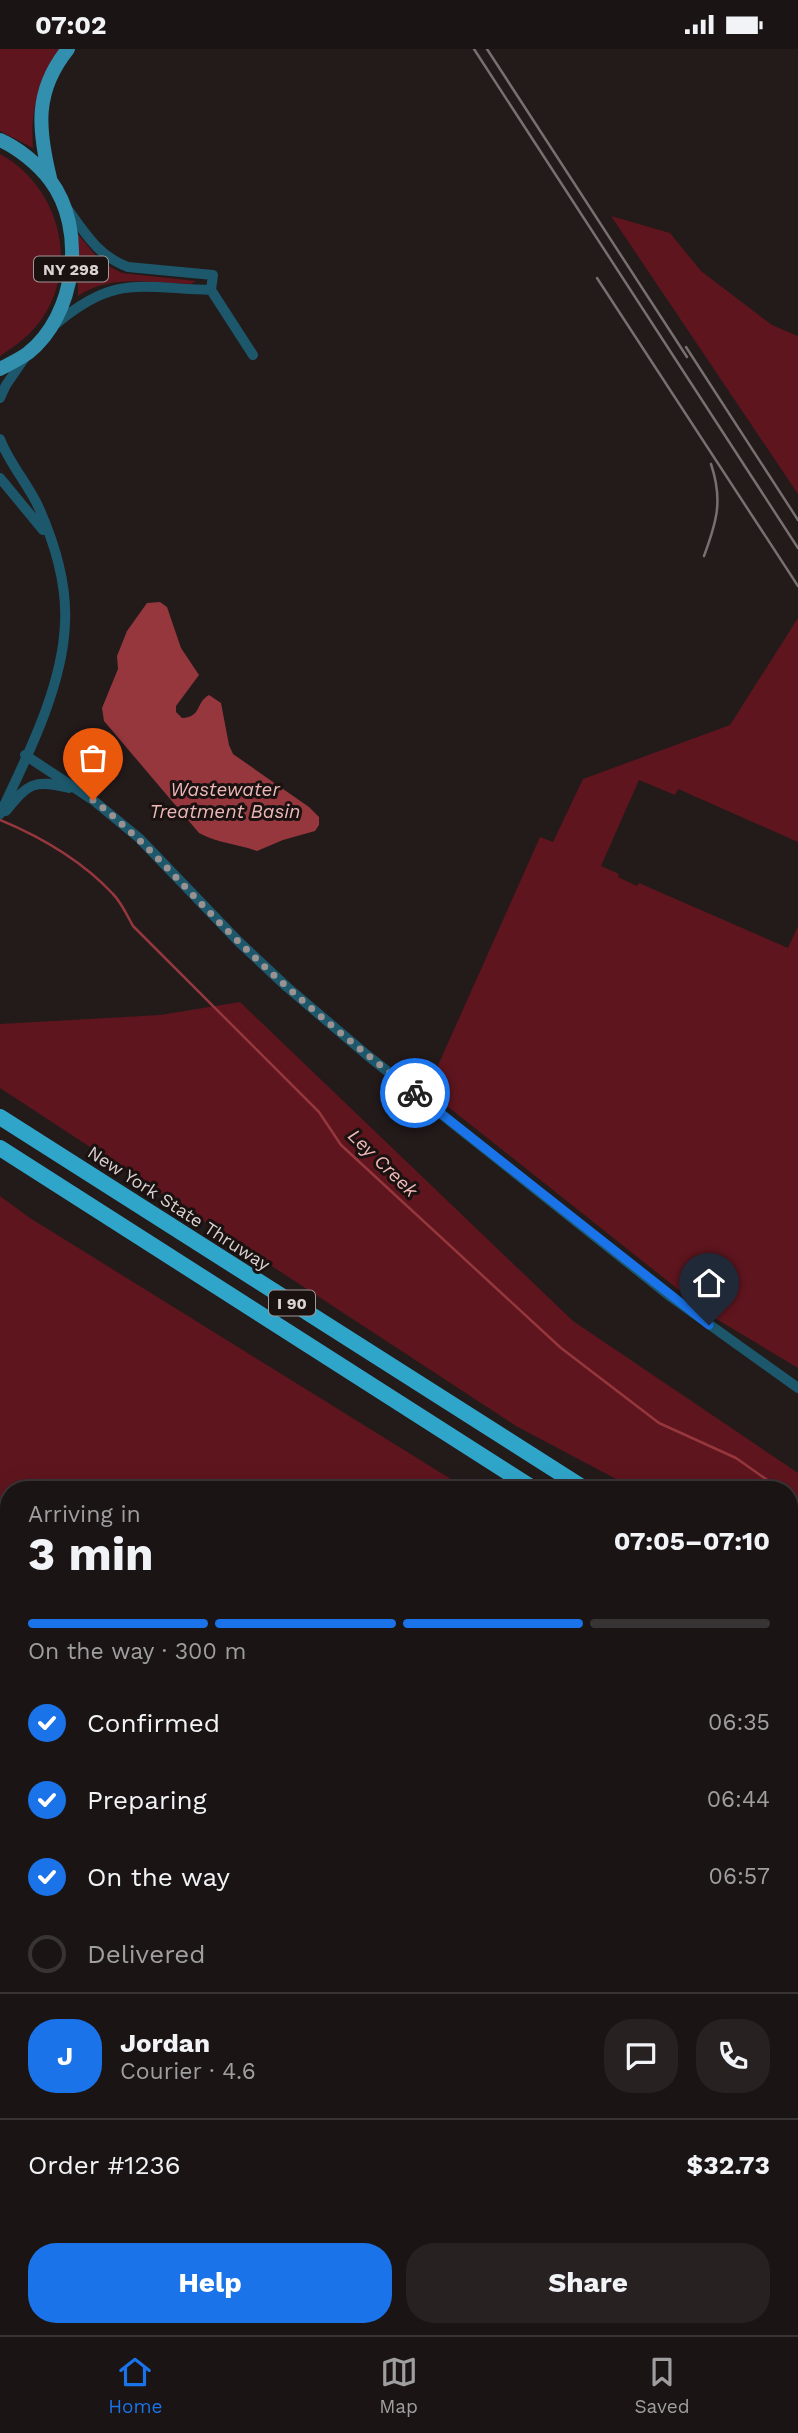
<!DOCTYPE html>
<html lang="en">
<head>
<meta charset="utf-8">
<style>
  :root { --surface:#1a1414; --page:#272122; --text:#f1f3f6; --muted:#9f9ea0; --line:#383334; --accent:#1a73e8 }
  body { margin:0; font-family:"Work Sans",sans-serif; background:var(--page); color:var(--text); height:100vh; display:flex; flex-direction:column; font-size:26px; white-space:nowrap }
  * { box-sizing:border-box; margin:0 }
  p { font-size:23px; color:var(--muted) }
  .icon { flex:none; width:38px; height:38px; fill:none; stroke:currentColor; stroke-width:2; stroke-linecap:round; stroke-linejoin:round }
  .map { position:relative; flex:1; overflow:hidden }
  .sheet { position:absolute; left:0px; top:1432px; width:798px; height:856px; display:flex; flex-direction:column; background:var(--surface); border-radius:28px 28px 0 0; box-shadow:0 7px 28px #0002,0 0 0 2px var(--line) }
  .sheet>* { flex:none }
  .pin { position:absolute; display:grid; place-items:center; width:60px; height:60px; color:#fff; margin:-72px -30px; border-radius:50% 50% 50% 0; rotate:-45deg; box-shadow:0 0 7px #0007 }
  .pin .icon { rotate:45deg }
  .courier { position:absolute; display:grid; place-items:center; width:70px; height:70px; margin:-35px; border:5px solid #1a73e8; border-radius:50%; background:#fff; color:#222; box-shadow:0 2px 9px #0007 }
  .headline em { font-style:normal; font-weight:700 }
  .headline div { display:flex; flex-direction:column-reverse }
  .headline { display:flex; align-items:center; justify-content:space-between; height:119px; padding:0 28px }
  h1 { font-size:46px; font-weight:700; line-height:52px }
  .bar { display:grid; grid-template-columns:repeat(4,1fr); gap:10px 7px; align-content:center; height:84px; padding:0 28px }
  .bar i { height:9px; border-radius:5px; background:var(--line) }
  .bar .active { background:var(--accent) }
  .bar p { grid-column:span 4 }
  .line { display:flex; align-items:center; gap:18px; padding:0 28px; border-top:2px solid var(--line) }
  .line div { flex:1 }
  .round { display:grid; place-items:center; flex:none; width:74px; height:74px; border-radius:28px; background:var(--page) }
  ol { padding:0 28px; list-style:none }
  li { display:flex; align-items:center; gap:21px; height:77px }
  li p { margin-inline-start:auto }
  li .icon { padding:7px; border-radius:50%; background:var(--accent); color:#fff; stroke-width:4 }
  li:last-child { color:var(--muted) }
  li i { width:38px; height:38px; border:4px solid var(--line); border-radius:50% }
  .primary-button { display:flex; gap:14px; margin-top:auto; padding:14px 28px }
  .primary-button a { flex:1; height:80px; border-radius:28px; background:var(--accent); color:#fff; font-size:28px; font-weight:700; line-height:80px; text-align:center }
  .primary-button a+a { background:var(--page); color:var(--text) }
  .status { display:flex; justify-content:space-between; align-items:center; height:49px; padding:0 35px; background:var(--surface); direction:ltr }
  .status svg { height:19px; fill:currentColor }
  .menu { display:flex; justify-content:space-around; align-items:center; height:98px; border-top:2px solid var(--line); background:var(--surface); font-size:19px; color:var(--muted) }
  .menu a { display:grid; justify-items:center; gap:4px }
  .menu .active { color:var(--accent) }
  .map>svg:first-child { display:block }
</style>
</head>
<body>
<div class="status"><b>07:02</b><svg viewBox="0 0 49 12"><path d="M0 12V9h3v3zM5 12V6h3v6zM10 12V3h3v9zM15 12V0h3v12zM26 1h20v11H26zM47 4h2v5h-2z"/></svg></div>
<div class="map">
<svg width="798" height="2286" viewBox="0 0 798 2286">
  <rect width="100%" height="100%" fill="#231a1a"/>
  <path fill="#5e151e" d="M 0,0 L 60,0 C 39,32 30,60 33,99 L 0,82 Z
    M 0,105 C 57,136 80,212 43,268 C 32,285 17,296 0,307 Z
    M 611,167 L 670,184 L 701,222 L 772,276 L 798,287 L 798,445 Z
    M 78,185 L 101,213 L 122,224 L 196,232 L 191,235 C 153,235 112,224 78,247 Z
    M 798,569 L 798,793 L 678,740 L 675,746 L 639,731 L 601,817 L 619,825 L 618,828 L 637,837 L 639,834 L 788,899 L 798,877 L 798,1319 L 713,1268 L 427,1041 L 540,788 L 553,793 L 583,730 L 730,676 Z
    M 240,953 L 573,1272 L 798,1424 L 798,1527 L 789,1522 L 789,1440 L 635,1440 L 516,1377 L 0,1039 L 0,975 L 160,966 Z
    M 0,1147 L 30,1169 L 467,1440 L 9,1440 L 9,2000 L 0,1995 Z
    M 789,1621 L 798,1624 L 798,2286 L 636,2286 L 619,2279 L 789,2278 Z
    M 236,2279 L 307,2279 L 303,2286 L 232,2286 Z"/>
  <path fill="#96373e" d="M 160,553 L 167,558 L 181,599 L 199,626 L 176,657 L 176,663 L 182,669 C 202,668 195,654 209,646 L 221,654 L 229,696 L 233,705 L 309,758 L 319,768 L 319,776 L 315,782 L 283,791 L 257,802 C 238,795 217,794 199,784 L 104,672 L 102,659 L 118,620 L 117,607 L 127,582 L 147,554 Z"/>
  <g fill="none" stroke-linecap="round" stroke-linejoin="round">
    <path stroke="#96373e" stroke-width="2.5" d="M 0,771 C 41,788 82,812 113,845 C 121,853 127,866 133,877 L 319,1063 L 341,1096 L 561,1299 L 659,1374 L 736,1409 L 780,1440
      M 789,1447 L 798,1453"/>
    <path stroke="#1c576b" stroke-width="10" d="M 69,162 C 86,186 100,208 128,218 L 213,226 L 211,241 L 253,306
      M 56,275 C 115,225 140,239 211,241
      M 0,349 L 6,336 L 26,307
      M 0,390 C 9,414 28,435 39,459 C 54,493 67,536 65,574 C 63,637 27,708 0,765
      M 0,429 L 43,481
      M 25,706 L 93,751 L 139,789 L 239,893 L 287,938 L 367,1006 L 671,1248 L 798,1339
      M 6,762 C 28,734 35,730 69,739
      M 0,2024 L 9,2027
      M 589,2278 L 606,2286
      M 230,2286 L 233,2278
      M 516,2286 L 519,2278"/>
    <path stroke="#328fad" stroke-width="14" d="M 0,91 C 18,99 38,115 50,131 C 87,180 76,266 28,304 C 20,310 9,315 0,320
      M 50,129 C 38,80 34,42 68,0"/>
    <path stroke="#30a5ca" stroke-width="16" d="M 0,1068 L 585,1440
      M 0,1099 L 534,1440
      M 789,1549 L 798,1553
      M 789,1579 L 798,1583"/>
    <path stroke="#787070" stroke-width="2.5" d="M 474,0 L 798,499
      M 487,0 L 687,308
      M 597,229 L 798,537
      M 686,298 L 798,471
      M 704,507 C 717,472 723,451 711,415"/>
  </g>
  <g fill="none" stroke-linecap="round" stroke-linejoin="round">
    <path stroke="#999291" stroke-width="7" stroke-dasharray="0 12.6" d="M 93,751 C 148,793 191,847 241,895 C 296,949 356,997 415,1044"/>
    <path stroke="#1a73e8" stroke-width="9" d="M 415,1044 L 709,1276"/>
  </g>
  <g text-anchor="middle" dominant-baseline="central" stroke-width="6" stroke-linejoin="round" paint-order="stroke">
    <g fill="#1a1111" stroke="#a09897" stroke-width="2">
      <rect x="34" y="207.5" width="74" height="25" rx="5"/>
      <rect x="269" y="1241.5" width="46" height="25" rx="5"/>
    </g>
    <g font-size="16" font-weight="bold" fill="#d9d2d1">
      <text x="71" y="220">NY 298</text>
      <text x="292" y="1254">I 90</text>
    </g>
    <g font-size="18" fill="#d9d2d1" stroke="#1a1111">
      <text transform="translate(179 1159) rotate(33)">New York State Thruway</text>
    </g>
    <g font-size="19" font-style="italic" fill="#eeb8b7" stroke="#1a1111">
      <text x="225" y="740">Wastewater<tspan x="225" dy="22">Treatment Basin</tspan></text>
      <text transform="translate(383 1114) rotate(44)">Ley Creek</text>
    </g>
  </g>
</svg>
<div class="pin" style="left:93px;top:751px;background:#ea580c"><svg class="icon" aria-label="bag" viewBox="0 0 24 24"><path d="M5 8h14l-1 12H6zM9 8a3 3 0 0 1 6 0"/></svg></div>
<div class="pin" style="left:709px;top:1276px;background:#1f2937"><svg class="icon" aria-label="home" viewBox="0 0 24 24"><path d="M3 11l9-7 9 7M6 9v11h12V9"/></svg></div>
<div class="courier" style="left:415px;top:1044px"><svg class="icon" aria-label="bike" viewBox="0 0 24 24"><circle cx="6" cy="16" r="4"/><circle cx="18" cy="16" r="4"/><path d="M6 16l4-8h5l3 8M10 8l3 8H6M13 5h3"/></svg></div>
<section class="sheet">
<div class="headline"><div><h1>3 min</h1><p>Arriving in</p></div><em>07:05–07:10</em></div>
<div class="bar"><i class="active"></i><i class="active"></i><i class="active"></i><i></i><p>On the way · 300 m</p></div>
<ol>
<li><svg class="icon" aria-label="check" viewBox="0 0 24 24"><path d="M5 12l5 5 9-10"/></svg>Confirmed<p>06:35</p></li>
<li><svg class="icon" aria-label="check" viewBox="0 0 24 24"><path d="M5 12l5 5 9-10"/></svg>Preparing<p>06:44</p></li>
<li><svg class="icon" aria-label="check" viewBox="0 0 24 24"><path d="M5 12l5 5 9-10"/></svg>On the way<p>06:57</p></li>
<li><i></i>Delivered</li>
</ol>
<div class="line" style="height:126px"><b class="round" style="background:var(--accent);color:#fff">J</b><div><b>Jordan</b><p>Courier · 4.6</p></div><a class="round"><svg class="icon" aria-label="chat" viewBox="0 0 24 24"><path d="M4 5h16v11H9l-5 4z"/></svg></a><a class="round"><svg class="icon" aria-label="phone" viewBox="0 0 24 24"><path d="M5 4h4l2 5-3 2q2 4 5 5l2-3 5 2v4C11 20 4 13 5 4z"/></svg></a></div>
<div class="line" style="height:91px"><div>Order #1236</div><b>$32.73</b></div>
<div class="primary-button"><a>Help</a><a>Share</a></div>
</section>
</div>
<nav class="menu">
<a class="active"><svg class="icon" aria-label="home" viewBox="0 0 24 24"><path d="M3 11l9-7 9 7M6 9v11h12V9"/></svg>Home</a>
<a><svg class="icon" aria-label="map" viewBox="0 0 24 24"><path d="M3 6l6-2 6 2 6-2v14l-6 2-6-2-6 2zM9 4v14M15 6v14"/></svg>Map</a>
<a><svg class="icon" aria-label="saved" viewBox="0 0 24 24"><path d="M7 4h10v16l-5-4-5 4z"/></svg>Saved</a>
</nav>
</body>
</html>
